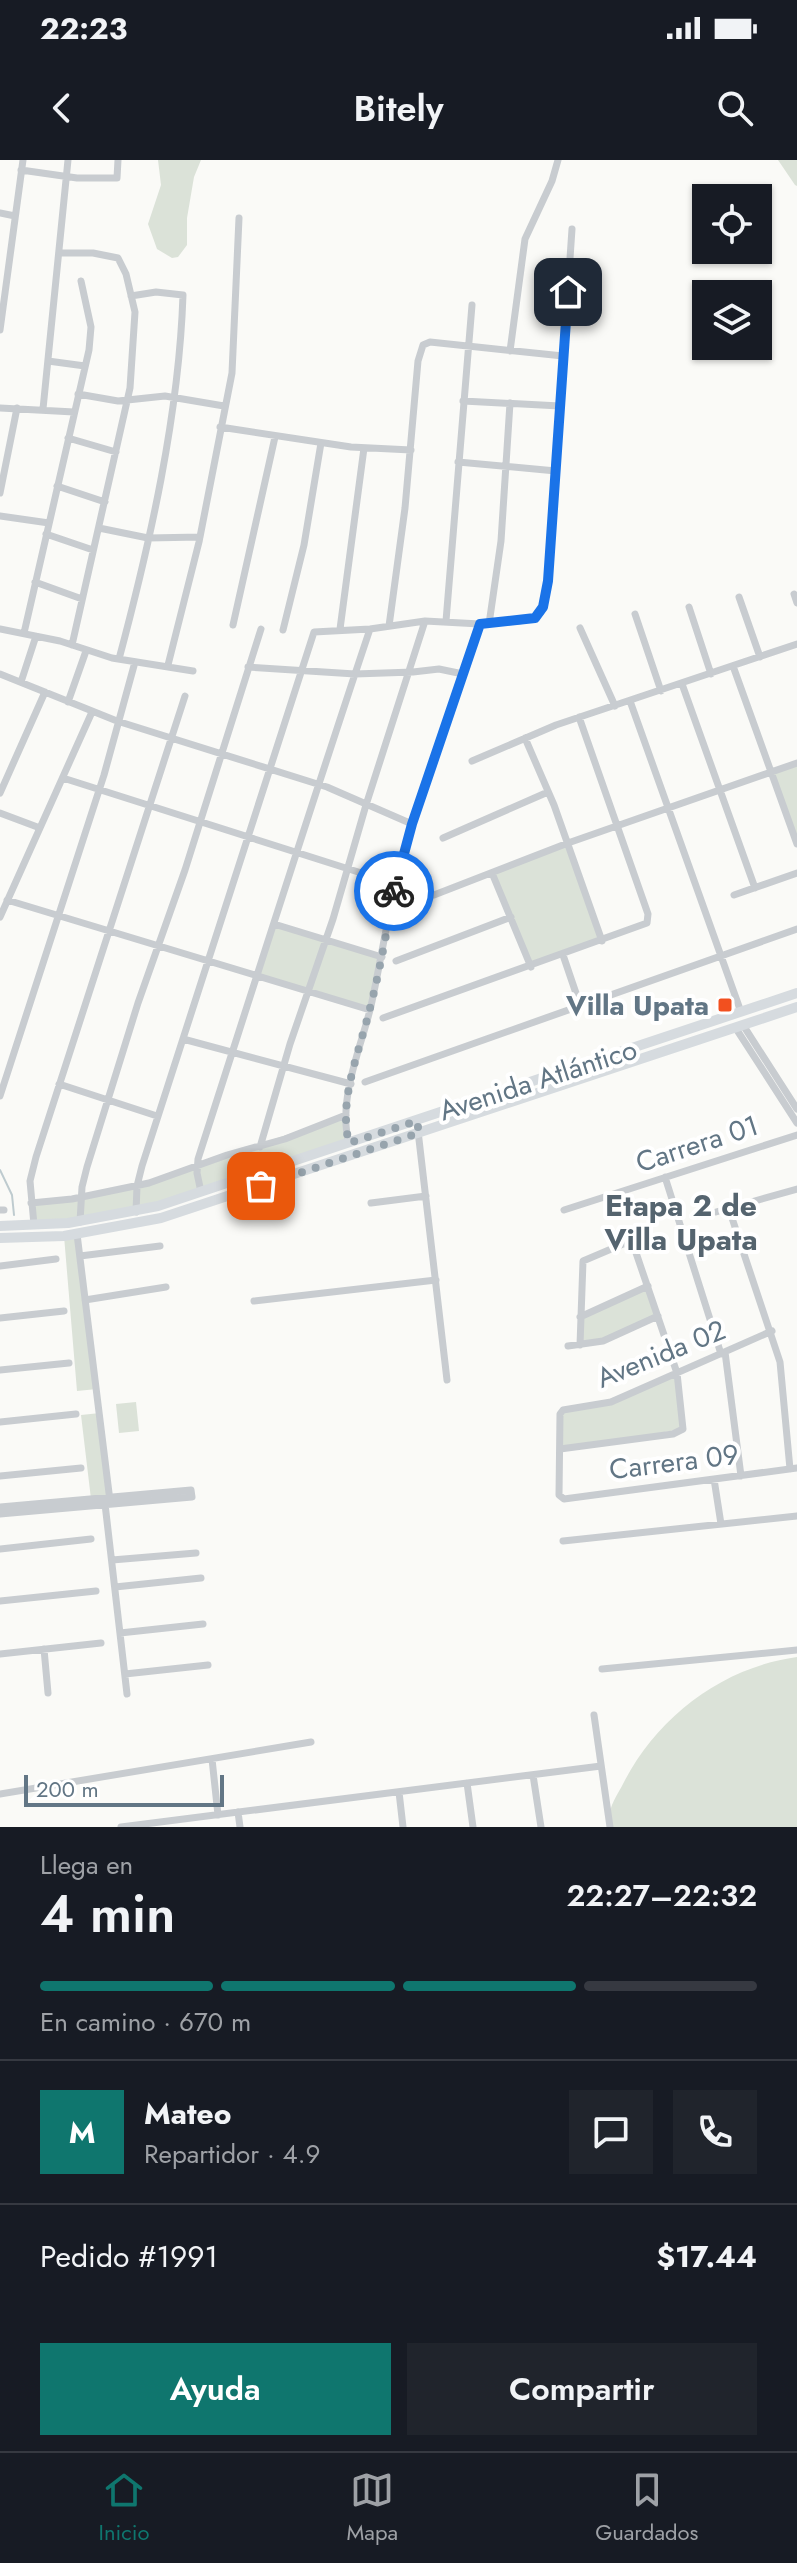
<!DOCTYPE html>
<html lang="es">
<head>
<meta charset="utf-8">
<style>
  :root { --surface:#171b24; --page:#20242c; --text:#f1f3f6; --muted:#9ea1a6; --line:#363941; --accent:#0f766e }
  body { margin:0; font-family:Jost,sans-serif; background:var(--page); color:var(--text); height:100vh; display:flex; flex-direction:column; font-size:30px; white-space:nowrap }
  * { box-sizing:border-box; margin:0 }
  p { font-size:26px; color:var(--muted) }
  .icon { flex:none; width:44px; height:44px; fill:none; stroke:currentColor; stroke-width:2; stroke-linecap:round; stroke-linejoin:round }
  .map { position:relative; height:1667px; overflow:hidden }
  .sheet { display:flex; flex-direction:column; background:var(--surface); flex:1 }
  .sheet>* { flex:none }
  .tools { position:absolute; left:692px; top:24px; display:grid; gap:16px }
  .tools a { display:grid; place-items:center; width:80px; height:80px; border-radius:0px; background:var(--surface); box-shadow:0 2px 6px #0004; font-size:40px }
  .scale { position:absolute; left:24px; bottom:20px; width:200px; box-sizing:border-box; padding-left:8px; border:4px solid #627685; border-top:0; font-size:22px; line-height:28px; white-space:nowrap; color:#627685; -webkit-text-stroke:6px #fff; paint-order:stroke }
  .pin { position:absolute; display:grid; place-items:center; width:68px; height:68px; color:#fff; margin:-34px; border-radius:16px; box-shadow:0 4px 12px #0006 }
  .courier { position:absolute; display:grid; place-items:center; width:80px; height:80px; margin:-40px; border:6px solid #1a73e8; border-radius:50%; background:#fff; color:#222; box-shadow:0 2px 10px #0007 }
  .summary em { font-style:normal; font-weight:600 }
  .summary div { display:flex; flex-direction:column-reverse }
  .summary { display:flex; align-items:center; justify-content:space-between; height:136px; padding:0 40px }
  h1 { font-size:52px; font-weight:600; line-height:60px }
  .bar { display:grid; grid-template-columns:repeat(4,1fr); gap:12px 8px; align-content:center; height:96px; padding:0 40px }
  .bar i { height:10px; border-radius:6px; background:var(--line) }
  .bar .on { background:var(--accent) }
  .bar p { grid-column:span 4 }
  .line { display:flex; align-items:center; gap:20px; padding:0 40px; border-top:2px solid var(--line) }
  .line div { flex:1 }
  .round { display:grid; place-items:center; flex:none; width:84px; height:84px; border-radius:0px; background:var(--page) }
  .button { display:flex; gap:16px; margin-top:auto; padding:16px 40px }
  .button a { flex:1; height:92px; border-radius:0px; background:var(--accent); color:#fff; font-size:32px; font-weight:600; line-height:92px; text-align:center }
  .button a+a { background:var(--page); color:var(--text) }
  .status { display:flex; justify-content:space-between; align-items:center; height:56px; padding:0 40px; background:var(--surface); direction:ltr }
  .status svg { height:22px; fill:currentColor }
  header { display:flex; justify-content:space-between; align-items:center; height:104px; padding:0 40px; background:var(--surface); font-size:36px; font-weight:600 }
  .menu { display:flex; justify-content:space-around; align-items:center; height:112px; border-top:2px solid var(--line); background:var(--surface); font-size:22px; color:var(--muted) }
  .menu a { display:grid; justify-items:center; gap:4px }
  .menu .on { color:var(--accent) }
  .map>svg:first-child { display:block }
</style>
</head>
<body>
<div class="status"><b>22:23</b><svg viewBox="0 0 49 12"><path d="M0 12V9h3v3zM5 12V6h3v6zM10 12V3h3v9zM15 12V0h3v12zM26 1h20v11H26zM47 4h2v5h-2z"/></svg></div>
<header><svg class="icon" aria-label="back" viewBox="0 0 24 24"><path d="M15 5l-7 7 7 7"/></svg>Bitely<svg class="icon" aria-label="search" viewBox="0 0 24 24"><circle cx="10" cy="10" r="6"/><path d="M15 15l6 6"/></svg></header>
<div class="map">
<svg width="797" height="1667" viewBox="0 0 797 1667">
  <rect width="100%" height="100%" fill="#fafaf7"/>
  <path fill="#dbe2d8" d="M 158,0 L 201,0 L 194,17 L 187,58 L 187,85 L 178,97 L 172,98 L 157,89 L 148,64 L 161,25 Z
    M 778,0 L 797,0 L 797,26 L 795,25 Z
    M 797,603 L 797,684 L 771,612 Z
    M 568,683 L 602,781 L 531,807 L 492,713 Z
    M 274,764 L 382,797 L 370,850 L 257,816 Z
    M 346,955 L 349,983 L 158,1046 L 34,1065 L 31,1043 L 130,1027 Z
    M 77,1074 L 97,1229 L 77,1231 L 64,1076 Z
    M 648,1126 L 658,1156 L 613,1177 L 580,1185 L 580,1157 Z
    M 677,1213 L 683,1269 L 560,1289 L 560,1254 L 594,1245 Z
    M 136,1242 L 139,1271 L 119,1273 L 116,1244 Z
    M 100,1253 L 110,1337 L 91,1339 L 81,1255 Z
    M 797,1497 L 797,1667 L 610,1667 C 606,1649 616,1638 624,1622 C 658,1556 723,1507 797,1497 Z"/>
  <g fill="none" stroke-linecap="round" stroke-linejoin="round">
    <path stroke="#becbcf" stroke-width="2" d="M 0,1010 L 12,1035 L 14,1055"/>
    <path stroke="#c8ccd0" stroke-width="7" d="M 21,10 L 77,18 L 117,18 L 118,0
      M 0,53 L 15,56
      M 59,93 L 93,93 L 118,98 L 126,114 L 135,152 L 130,228 L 72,485
      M 0,170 L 23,0
      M 510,191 L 525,79 L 552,21 L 558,0
      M 48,201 L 85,206
      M 78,234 L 118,241 L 165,236 L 224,246
      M 463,241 L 560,246
      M 0,248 L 74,252
      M 43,249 L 68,0
      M 220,267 L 351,287 L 411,290
      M 68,278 L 116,292
      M 458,302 L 556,311
      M 57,326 L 105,342
      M 0,333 L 17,248
      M 0,356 L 49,363
      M 99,368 L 148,378 L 200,377
      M 46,374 L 93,390
      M 35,422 L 82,439
      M 794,434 L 797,443
      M 739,437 L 760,497
      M 689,447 L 711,514
      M 635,454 L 661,531
      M 446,461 L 472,145
      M 489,464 L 501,381 L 510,243
      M 233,465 L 275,277
      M 389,466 L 405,348 L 418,201 L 423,185 L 430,182 L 563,196
      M 580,468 L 615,546
      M 0,469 L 60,481 L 112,498 L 193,511
      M 340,469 L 364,288
      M 283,470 L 304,385 L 321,283
      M 24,473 L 89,190 L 91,167 L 81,121
      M 119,499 C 150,383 179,255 183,135 L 156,132 L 131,136
      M 168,505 L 199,382 L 232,213 L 239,58
      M 733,506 L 797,684
      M 248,507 L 355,514 L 413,512 L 439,509 L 463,514
      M 0,514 L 117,561 L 327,627 L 412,664
      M 21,522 L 36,476
      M 682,524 L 755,728
      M 630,541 L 741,852
      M 68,542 L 86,491
      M 525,578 L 554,645 L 602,781
      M 472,601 L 556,565 L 797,484
      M 63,618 L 396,724
      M 0,633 L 45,532
      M 0,653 L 40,668
      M 443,678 L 548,632
      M 492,713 L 531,807
      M 434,735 L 568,683 L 797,603
      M 734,735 L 797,713
      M 7,740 L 370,850
      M 0,757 L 92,552
      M 274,764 L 382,797
      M 563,795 L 580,845
      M 396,801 L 511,757
      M 383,858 L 647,763 L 648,754 L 579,557
      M 743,865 L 797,949
      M 735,867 L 797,963
      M 183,879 L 351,924
      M 365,922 L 797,769
      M 59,924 L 157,956
      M 0,936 L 104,615 L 135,502
      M 418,971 L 447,1220
      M 349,983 C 337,940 361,888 371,846 C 382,796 389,745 403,696 C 425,618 454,541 480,464
      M 260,987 L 290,884 L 333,759 L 366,645 L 425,461
      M 665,1017 L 721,1194
      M 201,1032 L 197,1013 L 198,999 C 255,822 311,645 370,469
      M 31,1043 L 72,1039 L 149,1023 L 227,995 L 285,979 L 346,955
      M 371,1043 L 426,1036
      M 729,1049 L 780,1202 L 790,1309
      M 0,1050 L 4,1050
      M 564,1050 L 797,975
      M 136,1052 L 137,1026 L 142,1006 L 314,472 L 370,469 L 425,461 L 480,464 L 519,461 L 535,458 L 541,452 L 548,421 L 572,69
      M 716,1052 L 797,1029
      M 80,1062 L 82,1027 L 87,1007 L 138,843 L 185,710 L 261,469
      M 34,1065 L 30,1021 L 36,997 L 185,536
      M 77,1074 L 110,1341
      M 80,1096 L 160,1086
      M 0,1106 L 56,1099
      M 85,1140 L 166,1127
      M 254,1141 L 436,1120
      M 580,1157 L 648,1126
      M 0,1158 L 64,1151
      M 772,1171 L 611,1242 L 563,1250 L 560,1254 L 559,1335 L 564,1339 L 797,1308
      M 568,1186 L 603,1181 L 658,1156
      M 725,1192 L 741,1316
      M 0,1210 L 69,1203
      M 0,1262 L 76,1254
      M 560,1289 L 673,1274 L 683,1269 L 677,1213 L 633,1084 L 623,1084 L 583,1101 L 580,1185
      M 0,1316 L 81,1308
      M 714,1319 L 721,1364
      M 105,1344 L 127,1534
      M 0,1347 L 191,1330 L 192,1337 L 0,1354
      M 563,1381 L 797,1356
      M 0,1389 L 91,1379
      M 112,1400 L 196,1393
      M 115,1427 L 201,1418
      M 0,1441 L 96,1431
      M 120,1473 L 203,1464
      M 44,1489 L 48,1533
      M 0,1494 L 101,1483
      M 602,1509 L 797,1490
      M 125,1514 L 208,1505
      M 594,1555 L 610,1667
      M 212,1599 L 218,1655
      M 533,1615 L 541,1667
      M 467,1623 L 473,1667
      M 399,1632 L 403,1667
      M 0,1634 L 311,1582
      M 238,1652 L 240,1667
      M 121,1667 L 601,1606"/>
    <path stroke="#d6dbdf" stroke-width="10" d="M 0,1066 L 68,1063 L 158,1046 L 797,833
      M 0,1078 L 64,1076 L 161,1058 L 797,847"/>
  </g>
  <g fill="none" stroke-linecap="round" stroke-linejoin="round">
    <path stroke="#97a4ad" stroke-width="8" stroke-dasharray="0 14.4" d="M 261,1026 L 419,973 L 417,961 L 349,983 C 338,940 360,890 370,848 C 380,810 387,770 394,731"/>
    <path stroke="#1a73e8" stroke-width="10" d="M 394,731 L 412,664 L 480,464 L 535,458 L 543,447 L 548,421 L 568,132"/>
  </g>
  <rect fill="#f2501f" stroke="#fff" stroke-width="3" x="717" y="837" width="16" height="16" rx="4"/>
  <g text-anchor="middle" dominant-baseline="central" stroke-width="8" stroke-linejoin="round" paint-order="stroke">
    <g font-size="28" font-weight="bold" fill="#627685" stroke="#fff" text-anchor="end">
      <text x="709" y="845">Villa Upata</text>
    </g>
    <g font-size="28" fill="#627685" stroke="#fff">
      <text transform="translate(538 920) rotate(-18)">Avenida Atlántico</text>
      <text transform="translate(697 984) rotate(-18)">Carrera 01</text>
      <text transform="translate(661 1194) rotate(-22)">Avenida 02</text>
      <text transform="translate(674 1302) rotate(-7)">Carrera 09</text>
    </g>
    <g font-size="30" font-weight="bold" fill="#55646f" stroke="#fff">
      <text x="681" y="1045">Etapa 2 de<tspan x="681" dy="34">Villa Upata</tspan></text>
    </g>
  </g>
</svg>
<div class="tools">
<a><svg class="icon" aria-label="locate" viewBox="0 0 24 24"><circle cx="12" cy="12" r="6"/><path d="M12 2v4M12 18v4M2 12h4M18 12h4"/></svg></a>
<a><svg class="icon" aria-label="layers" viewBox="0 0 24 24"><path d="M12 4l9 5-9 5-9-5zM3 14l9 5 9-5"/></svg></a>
</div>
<div class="scale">200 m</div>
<div class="pin" style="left:261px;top:1026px;background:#ea580c"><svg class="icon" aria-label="bag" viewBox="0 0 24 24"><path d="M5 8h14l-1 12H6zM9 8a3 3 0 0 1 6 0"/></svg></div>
<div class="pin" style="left:568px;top:132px;background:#1f2937"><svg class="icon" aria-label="home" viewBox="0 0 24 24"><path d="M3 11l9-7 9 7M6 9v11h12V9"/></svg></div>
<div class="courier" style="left:394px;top:731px"><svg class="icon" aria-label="bike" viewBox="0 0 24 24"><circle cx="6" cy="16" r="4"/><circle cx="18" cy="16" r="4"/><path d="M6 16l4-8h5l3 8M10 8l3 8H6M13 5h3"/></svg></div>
</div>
<section class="sheet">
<div class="summary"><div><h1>4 min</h1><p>Llega en</p></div><em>22:27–22:32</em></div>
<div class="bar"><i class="on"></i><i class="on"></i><i class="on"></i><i></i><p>En camino · 670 m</p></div>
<div class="line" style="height:144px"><b class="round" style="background:var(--accent);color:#fff">M</b><div><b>Mateo</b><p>Repartidor · 4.9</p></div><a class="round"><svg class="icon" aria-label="chat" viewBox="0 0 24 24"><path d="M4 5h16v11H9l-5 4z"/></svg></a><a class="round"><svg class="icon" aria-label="phone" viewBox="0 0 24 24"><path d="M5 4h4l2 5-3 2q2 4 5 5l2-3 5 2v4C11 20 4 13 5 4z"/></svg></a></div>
<div class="line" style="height:104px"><div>Pedido #1991</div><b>$17.44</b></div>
<div class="button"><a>Ayuda</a><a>Compartir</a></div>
</section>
<nav class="menu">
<a class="on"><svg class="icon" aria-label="home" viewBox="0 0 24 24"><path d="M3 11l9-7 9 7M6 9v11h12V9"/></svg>Inicio</a>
<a><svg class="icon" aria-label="map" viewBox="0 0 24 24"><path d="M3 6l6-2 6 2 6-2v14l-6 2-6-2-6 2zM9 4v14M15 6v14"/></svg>Mapa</a>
<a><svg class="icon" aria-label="saved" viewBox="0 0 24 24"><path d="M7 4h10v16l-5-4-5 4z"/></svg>Guardados</a>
</nav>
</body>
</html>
